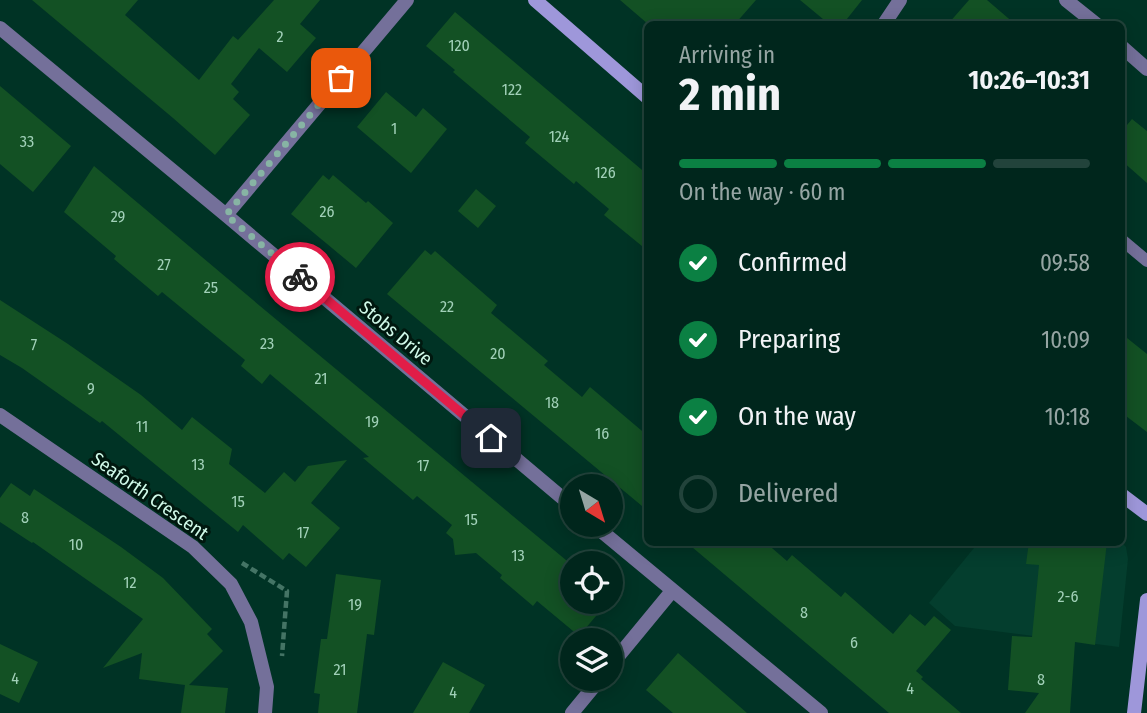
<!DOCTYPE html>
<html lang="en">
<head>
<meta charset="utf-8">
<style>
  :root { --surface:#00261c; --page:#0a2e25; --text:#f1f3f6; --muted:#95a5a3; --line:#22433b; --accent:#0b8043 }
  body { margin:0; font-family:"Fira Sans Condensed",sans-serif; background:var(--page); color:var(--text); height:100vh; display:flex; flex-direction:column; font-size:26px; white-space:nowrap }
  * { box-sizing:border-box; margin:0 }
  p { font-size:23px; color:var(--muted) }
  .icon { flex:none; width:38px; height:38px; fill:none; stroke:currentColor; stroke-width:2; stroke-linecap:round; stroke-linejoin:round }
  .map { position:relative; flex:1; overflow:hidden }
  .panel { position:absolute; left:644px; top:21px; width:481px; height:525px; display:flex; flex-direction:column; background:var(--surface); border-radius:10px; box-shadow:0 4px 18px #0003,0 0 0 2px var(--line) }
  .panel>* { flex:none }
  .needle { width:46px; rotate:142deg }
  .fabs { position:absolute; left:560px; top:474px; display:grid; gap:14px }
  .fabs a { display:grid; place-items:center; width:63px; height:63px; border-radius:50%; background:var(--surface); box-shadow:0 4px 18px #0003,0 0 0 2px var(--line); font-size:35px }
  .pin { position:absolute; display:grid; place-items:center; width:60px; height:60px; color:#fff; margin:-30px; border-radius:14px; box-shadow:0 4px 10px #0006 }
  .courier { position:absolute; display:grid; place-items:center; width:70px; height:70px; margin:-35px; border:5px solid #e11d48; border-radius:50%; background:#fff; color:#222; box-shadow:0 2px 9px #0007 }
  .head em { font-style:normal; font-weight:700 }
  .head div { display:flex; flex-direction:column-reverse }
  .head { display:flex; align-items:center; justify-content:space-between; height:119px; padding:0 35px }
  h1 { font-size:46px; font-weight:700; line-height:52px }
  .bar { display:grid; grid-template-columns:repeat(4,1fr); gap:10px 7px; align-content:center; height:84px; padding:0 35px }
  .bar i { height:9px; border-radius:5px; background:var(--line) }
  .bar .current { background:var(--accent) }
  .bar p { grid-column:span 4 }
  ol { padding:0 35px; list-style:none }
  li { display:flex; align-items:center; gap:21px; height:77px }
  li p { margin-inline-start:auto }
  li .icon { padding:7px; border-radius:50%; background:var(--accent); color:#fff; stroke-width:4 }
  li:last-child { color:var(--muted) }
  li i { width:38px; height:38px; border:4px solid var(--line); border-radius:50% }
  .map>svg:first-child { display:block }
</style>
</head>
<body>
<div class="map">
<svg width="1147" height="713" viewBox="0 0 1147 713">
  <rect width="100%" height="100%" fill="#003325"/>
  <path fill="#043e2e" d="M 1121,542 L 1126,547 L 1128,559 L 1119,647 L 955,626 L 929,603 L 978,543 Z"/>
  <path fill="#135124" d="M 32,0 L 138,0 L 125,15 L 199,80 L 233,36 L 238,40 L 274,0 L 320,0 L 300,24 L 316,38 L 287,72 L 259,48 L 231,84 L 239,92 L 233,99 L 250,115 L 215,155 L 173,118 Z
    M 620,0 L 756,0 L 735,24 L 648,24 Z
    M 800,0 L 862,0 L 843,24 L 829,24 Z
    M 969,0 L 987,0 L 1015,24 L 948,24 Z
    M 455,12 L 648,175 L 648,251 L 604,215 L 609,209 L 576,181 L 574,184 L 525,143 L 530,137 L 453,72 L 455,70 L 426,46 Z
    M 0,86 L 71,146 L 33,192 L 0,164 Z
    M 386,92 L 416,117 L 423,108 L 447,129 L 411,173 L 357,127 Z
    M 1132,119 L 1147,131 L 1147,183 L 1122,161 L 1122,131 Z
    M 94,166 L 266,311 L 572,565 L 572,602 L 608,602 L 579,636 L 537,601 L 533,606 L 500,578 L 502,575 L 476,553 L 455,555 L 453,539 L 446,533 L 452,525 L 417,496 L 413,500 L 406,494 L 363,458 L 369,457 L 270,374 L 262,384 L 241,366 L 245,360 L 162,292 L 158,296 L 114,259 L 116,256 L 64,212 Z
    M 323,175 L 329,180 L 333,175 L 366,203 L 368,201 L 393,223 L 356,268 L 291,214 Z
    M 476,189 L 496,206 L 478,228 L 458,211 Z
    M 425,250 L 431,255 L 435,251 L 497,305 L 491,313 L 548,361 L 544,365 L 582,397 L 590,387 L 648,436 L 648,511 L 387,294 Z
    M 0,300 L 68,344 L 141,395 L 182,430 L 192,417 L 232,449 L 229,464 L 265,493 L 284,472 L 295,482 L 308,466 L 347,460 L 311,503 L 340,528 L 306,567 L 289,553 L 283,560 L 243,525 L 238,532 L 102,421 L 100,423 L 22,368 L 0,355 Z
    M 1122,334 L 1147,354 L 1147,432 L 1122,413 Z
    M 11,483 L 30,496 L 34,489 L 121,547 L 163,578 L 212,629 L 207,634 L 223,651 L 189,685 L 228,688 L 225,713 L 181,713 L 185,685 L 139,679 L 142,653 L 103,668 L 143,619 L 33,542 L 32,543 L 0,522 L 0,498 Z
    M 686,542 L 765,542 L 787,561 L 792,555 L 841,597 L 845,592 L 893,634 L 910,614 L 925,626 L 934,616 L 951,630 L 916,671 L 923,677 L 921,679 L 961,713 L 889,713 Z
    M 1029,542 L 1107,542 L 1095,645 L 1075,642 L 1070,713 L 1025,713 L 1039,693 L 1008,690 L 1012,636 L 1032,637 L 1039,565 L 1026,564 Z
    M 336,574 L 381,580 L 374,635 L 367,634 L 357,713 L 318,713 L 320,694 L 314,693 L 321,639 L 327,639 Z
    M 0,644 L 38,662 L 19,703 L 0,694 Z
    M 678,653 L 747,713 L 673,713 L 646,690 Z
    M 443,662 L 485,685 L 469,713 L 413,713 Z"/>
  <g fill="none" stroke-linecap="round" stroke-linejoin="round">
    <path stroke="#447465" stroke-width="4.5" stroke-dasharray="7 3.5" stroke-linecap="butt" d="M 242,563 L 287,591 L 282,656"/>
    <path stroke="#74709a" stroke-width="12" d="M 1122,240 L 1147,261"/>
    <path stroke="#74709a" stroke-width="14" d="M 1066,0 L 1096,24
      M 884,24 L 900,0
      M 0,28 L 226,215 L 572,506
      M 1122,47 L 1147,69
      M 226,215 L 407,0
      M 0,415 L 193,547 L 231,584 L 251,622 L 267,687 L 265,713
      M 594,525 L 821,713
      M 611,665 L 672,591
      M 572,713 L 600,679"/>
    <path stroke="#9e97da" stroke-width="14" d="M 535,0 L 648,98
      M 1122,495 L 1147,514
      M 1134,713 L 1147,600"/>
  </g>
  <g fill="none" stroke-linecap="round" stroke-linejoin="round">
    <path stroke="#87b4a4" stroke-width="7" stroke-dasharray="0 12.6" d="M 300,277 L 226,215 L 341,78"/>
    <path stroke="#e11d48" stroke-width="9" d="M 300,277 L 491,438"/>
  </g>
  <g text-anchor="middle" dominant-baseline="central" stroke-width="6" stroke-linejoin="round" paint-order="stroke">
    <g font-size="16" fill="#a1d0b8">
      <text x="280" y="36">2</text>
      <text x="459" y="45">120</text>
      <text x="512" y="89">122</text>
      <text x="394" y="128">1</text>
      <text x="559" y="136">124</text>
      <text x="27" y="141">33</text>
      <text x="605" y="172">126</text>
      <text x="327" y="211">26</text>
      <text x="118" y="216">29</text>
      <text x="164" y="264">27</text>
      <text x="211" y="287">25</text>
      <text x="447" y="306">22</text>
      <text x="267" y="343">23</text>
      <text x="34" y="344">7</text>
      <text x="498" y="353">20</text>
      <text x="321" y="378">21</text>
      <text x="91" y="388">9</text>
      <text x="552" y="402">18</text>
      <text x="372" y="421">19</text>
      <text x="142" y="426">11</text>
      <text x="602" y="433">16</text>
      <text x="198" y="464">13</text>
      <text x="423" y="465">17</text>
      <text x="238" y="501">15</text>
      <text x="25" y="517">8</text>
      <text x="471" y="519">15</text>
      <text x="303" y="532">17</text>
      <text x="76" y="544">10</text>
      <text x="518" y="555">13</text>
      <text x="130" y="582">12</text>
      <text x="1068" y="596">2-6</text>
      <text x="355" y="604">19</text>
      <text x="804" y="612">8</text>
      <text x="854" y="642">6</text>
      <text x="340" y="669">21</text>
      <text x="15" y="678">4</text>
      <text x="1041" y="679">8</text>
      <text x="910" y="688">4</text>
      <text x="453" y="692">4</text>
    </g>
    <g font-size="19" fill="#d0fae9" stroke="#00180f">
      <text transform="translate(396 333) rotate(40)">Stobs Drive</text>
      <text transform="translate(150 496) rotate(35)">Seaforth Crescent</text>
    </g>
  </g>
</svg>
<div class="fabs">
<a><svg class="needle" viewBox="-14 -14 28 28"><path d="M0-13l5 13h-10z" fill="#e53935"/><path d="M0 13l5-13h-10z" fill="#95a5a3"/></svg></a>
<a><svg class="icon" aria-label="locate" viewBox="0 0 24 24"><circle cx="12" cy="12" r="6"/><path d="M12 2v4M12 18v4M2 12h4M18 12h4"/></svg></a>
<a><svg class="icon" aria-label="layers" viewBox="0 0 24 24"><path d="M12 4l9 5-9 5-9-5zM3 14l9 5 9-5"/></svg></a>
</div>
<div class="pin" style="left:341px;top:78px;background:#ea580c"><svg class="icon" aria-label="bag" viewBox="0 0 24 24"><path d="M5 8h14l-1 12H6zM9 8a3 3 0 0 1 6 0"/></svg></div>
<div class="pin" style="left:491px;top:438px;background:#1f2937"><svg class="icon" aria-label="home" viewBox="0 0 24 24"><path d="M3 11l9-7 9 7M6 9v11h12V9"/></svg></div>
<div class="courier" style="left:300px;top:277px"><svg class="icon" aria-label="bike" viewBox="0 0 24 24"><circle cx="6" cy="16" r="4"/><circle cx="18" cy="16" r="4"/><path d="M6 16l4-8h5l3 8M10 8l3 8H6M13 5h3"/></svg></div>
<section class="panel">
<div class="head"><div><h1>2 min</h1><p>Arriving in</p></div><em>10:26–10:31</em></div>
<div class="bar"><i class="current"></i><i class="current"></i><i class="current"></i><i></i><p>On the way · 60 m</p></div>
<ol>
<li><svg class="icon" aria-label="check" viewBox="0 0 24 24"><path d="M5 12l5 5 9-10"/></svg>Confirmed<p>09:58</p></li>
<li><svg class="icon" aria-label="check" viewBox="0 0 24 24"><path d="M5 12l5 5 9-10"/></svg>Preparing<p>10:09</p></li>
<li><svg class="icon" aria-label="check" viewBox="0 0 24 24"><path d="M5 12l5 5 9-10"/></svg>On the way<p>10:18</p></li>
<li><i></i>Delivered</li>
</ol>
</section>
</div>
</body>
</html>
